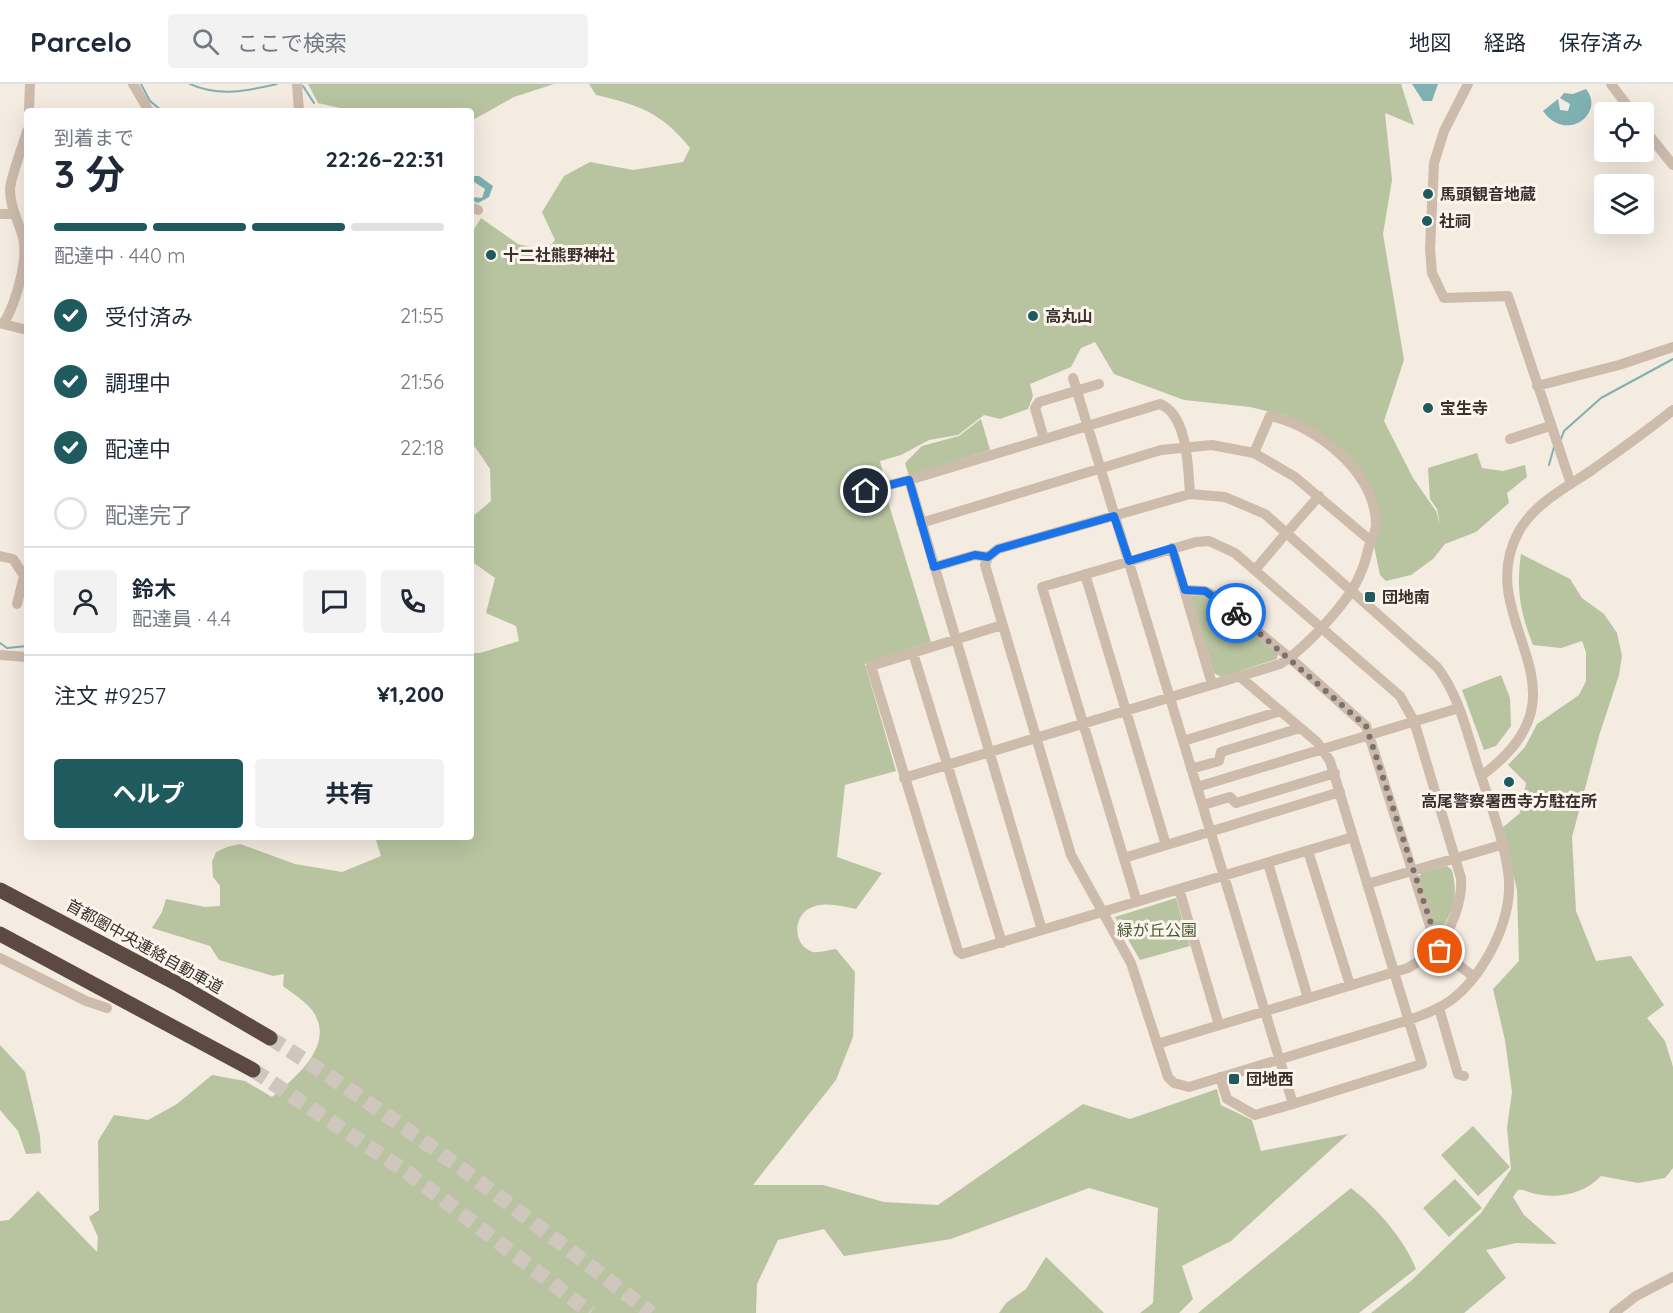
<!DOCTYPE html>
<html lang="ja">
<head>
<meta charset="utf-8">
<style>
  :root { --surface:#fff; --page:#f2f2f3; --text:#1f2937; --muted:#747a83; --line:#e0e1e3; --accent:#1f5a5e }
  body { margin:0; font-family:Quicksand,"Noto Sans JP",sans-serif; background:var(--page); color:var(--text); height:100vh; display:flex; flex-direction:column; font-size:22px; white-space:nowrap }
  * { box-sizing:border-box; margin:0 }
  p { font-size:20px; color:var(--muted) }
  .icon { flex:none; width:33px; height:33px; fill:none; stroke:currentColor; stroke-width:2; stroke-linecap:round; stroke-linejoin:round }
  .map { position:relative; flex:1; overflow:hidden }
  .panel { position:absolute; left:24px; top:24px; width:450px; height:732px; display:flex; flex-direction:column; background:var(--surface); border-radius:6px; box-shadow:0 6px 24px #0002 }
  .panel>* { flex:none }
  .fabs { position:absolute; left:1594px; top:18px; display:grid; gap:12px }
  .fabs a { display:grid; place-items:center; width:60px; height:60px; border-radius:6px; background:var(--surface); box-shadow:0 6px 24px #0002; font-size:30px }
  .pin { position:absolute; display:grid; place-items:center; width:51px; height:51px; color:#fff; margin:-26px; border:3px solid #fff; border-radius:50%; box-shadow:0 2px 6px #0007 }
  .courier { position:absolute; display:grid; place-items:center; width:60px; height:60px; margin:-30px; border:4px solid #1a73e8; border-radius:50%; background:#fff; color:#222; box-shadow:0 2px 8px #0007 }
  .headline em { font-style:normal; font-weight:700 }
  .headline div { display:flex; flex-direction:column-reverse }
  .headline { display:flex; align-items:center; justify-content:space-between; height:102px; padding:0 30px }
  h1 { font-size:39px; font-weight:700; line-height:45px }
  .bar { display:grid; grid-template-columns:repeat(4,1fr); gap:9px 6px; align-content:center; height:72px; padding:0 30px }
  .bar i { height:8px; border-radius:4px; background:var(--line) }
  .bar .current { background:var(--accent) }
  .bar p { grid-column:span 4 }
  .line { display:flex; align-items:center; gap:15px; padding:0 30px; border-top:2px solid var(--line) }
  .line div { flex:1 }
  .round { display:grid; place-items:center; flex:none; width:63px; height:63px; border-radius:6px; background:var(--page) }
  ol { padding:0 30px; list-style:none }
  li { display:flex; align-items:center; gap:18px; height:66px }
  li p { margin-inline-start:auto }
  li .icon { padding:6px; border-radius:50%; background:var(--accent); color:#fff; stroke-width:4 }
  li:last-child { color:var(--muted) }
  li i { width:33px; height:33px; border:3px solid var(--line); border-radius:50% }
  .primary-button { display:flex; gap:12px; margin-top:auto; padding:12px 30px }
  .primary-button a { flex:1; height:69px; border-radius:6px; background:var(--accent); color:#fff; font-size:24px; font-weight:700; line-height:69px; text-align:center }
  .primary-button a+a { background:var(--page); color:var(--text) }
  header { display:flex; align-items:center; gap:36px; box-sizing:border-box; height:84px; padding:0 30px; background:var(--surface); border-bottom:2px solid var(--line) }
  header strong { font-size:28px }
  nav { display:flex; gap:33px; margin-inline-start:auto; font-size:21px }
  .search { width:420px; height:54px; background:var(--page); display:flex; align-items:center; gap:15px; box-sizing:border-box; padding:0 21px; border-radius:6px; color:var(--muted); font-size:22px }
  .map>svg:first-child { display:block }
</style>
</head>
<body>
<header>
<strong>Parcelo</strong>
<div class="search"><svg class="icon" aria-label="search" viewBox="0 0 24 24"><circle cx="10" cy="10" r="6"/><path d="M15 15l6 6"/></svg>ここで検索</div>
<nav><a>地図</a><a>経路</a><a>保存済み</a></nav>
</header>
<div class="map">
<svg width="1673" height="1229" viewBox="0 0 1673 1229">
  <rect width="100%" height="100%" fill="#f4ebe1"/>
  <path fill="#b8c4a0" d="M 308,0 L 554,0 L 514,13 L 471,37 L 471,27 L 353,27 L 318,19 Z
    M 589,0 L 1401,0 L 1414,41 L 1385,29 L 1392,96 L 1383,150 L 1404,276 L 1384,337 L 1413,394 L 1436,427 L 1440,440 L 1437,425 L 1430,415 L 1428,384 L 1477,369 L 1482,384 L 1503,387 L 1525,381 L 1527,393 L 1507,409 L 1509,419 L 1476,448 L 1445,460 L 1433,475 L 1411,491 L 1386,497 L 1380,491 L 1374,462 L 1380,438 L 1359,385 L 1288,332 L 1250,323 L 1184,316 L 1114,290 L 1095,258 L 1081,264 L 1071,283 L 1030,300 L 1033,312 L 1028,325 L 1000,335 L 984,331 L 958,351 L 929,356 L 901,371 L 880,377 L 885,398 L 865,404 L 865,417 L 886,411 L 931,558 L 865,580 L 896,687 L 845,701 L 837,773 L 882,789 L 856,825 C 841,822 824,817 810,824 C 792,833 793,862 813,868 C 819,869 829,866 836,865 L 855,888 L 853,953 L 836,996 L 753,1101 L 823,1101 L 884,1118 L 938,1121 L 1083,1020 L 1130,1035 L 1217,1005 L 1221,1021 L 1252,1036 L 1261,1067 L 1348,1050 L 1231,1157 L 1182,1182 L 1193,1215 L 1179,1229 L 1140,1229 L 1153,1219 L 1158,1124 L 1089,1104 L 951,1155 L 844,1172 L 824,1145 L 778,1156 L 757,1200 L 756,1229 L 0,1229 L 0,1137 L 9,1136 L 38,1107 L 97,1168 L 98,1153 L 89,1133 L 99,1126 L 98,1057 L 114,1031 L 148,1036 L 177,1020 L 212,991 L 245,997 L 272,1013 C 296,993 337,960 312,926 C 305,917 292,909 283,902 L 284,890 L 273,892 L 219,876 L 210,862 L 152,844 L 162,828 L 166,815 L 205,823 L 220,822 L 220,802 L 213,793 L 212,778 L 216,768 L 227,763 L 240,760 L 295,780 L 342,788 L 381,772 L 375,753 L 471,753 L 471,569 L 480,569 L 519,557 L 516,542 L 486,529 L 495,494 L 471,477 L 471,434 L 491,417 L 490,385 L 471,357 L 471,150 L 481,134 L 518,160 L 546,167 L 555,156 L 542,128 L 564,92 L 590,78 L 633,86 L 683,78 L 690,64 C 661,28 639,21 596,11 Z
    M 981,335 L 990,366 L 909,392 L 905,379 L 922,362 L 959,352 Z
    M 1521,470 L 1570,495 L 1582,514 L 1604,530 L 1617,549 L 1622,572 L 1619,591 L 1599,652 L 1572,753 L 1576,827 L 1596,877 L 1631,872 L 1664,921 L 1647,934 L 1665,957 L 1673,983 L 1673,1084 L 1665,1094 L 1638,1099 L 1601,1092 C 1586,1109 1559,1115 1536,1110 C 1529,1109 1525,1105 1518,1106 L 1513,1113 L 1524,1131 L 1557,1160 L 1516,1159 L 1486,1166 L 1506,1194 L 1464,1229 L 1371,1229 L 1412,1196 L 1481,1129 L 1511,1085 L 1507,1044 L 1512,1008 L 1505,956 L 1493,905 L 1519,877 L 1517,806 L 1502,744 L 1520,729 L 1526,699 L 1508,681 L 1525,663 L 1537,640 L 1579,611 L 1586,597 L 1586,568 L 1582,557 L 1561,564 L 1533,561 C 1520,528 1516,505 1521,470 Z
    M 1205,511 L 1278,570 L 1277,575 L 1221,593 L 1214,589 L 1191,512 Z
    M 1501,591 L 1510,614 L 1511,642 L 1496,662 L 1484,666 L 1462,606 Z
    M 1447,782 L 1452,786 C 1459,816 1453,824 1440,850 L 1435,848 L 1419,794 L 1421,789 Z
    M 1176,814 L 1190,862 L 1140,876 L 1115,833 Z
    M 0,961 L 25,988 L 40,1052 L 41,1069 L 26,1070 L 18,1047 L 0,1026 Z
    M 1473,1042 L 1510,1083 L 1478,1112 L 1441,1071 Z
    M 1455,1095 L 1482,1124 L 1449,1153 L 1423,1124 Z
    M 1351,1104 C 1377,1124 1404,1155 1416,1185 L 1359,1229 L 1198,1229 Z
    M 1046,1173 L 1104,1229 L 999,1229 L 1006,1219 L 1026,1205 Z"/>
  <path fill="#7fb0b2" d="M 1412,0 L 1438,0 L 1432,17 L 1423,17 Z
    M 1586,5 C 1606,29 1566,60 1543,27 L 1558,15 L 1560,26 L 1568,27 L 1570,20 L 1560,14 L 1564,9 L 1573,10 Z
    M 471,92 L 479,92 L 493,102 L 489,113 L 478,119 L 471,116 L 471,113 L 482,114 L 485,105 L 471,96 Z"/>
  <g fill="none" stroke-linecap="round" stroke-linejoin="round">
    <path stroke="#7fb0b2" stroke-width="2" d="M 141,0 L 150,17 L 162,27
      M 190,0 C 219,13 247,7 277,0
      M 303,2 L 314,19
      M 1561,355 L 1564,347 L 1601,314 L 1673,275
      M 1549,381 L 1554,363
      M 0,559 L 7,564 L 27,562"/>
    <path stroke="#cfc6bd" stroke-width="15" stroke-dasharray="15 8" stroke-linecap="butt" d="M 270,954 C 403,1037 527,1133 651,1229
      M 253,986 L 407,1088 L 591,1229"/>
    <path stroke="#cdbbac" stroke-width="10" d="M 133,0 L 149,27
      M 297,0 L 299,27
      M 1468,0 L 1444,47 L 1434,79 L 1430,165 L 1432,189 L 1444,214 L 1508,212 L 1571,400
      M 1611,0 L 1632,28
      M 29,27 L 30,0
      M 1644,45 L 1673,81
      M 471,123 L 478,126
      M 0,130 L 13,130
      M 0,239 L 27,246
      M 4,239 C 16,218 30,173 22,150 C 17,134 10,122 10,105 C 11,92 23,62 27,47
      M 1073,294 L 1293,1020 L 1422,980 L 1330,677 L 1317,658 L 1239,592
      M 1537,302 L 1619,281 L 1673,263
      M 1044,355 L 1035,324 L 1039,318 L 1099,300
      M 1510,355 L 1550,342
      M 1254,369 L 1295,393 L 1371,457
      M 866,407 L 909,396
      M 1190,410 L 1225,413 L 1265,430 L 1437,583 C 1459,611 1467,649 1478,683 C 1489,716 1511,774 1509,807 C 1507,846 1481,894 1450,917 C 1437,926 1423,931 1409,936 L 1189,1003 L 1174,999 L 1168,993 L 1131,879 L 1071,771 L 985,481 L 988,473 L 998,465 Z
      M 1291,444 L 1319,412
      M 1172,464 L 1212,600
      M 0,472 L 13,475 L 27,496
      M 934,483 L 975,471 L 988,473
      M 1255,486 L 1282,454
      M 1085,490 L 1166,761
      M 1185,506 L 1205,507 L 1215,512 L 1290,574 L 1366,642 L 1437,864 L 1474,893
      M 17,520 L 25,488
      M 1002,541 L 871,582 L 958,867 L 962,870 L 1353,753
      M 913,569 L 1002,859
      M 0,571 L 27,573
      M 1183,657 L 1281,627
      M 1191,685 L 1219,677 L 1221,668 L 1300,644
      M 1481,692 C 1601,605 1469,538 1519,447 C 1535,419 1567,403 1592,386 C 1620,366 1647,347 1673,326
      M 904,694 L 1280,580 C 1305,565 1351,516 1361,488 C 1365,480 1367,470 1369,462 C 1371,455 1376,448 1376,440 C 1375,388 1317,342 1270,332 L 1254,369 L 1212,361 L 1161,366 L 921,439
      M 1197,703 L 1459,624
      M 1203,721 L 1230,713 L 1236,719 L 1335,689
      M 1308,767 L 1350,901
      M 1124,774 L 1340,708
      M 1268,779 L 1308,914
      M 1367,800 L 1501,761
      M 1179,805 L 1219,941
      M 1137,818 L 1042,503 L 1196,458 L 1209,457 L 1235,469 L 1400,612 L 1414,637 L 1461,794 C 1463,815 1451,848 1436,865 C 1429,872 1417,878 1408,884 L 1157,960
      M 1042,846 L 909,396 L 1160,320 C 1188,331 1188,384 1190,410
      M 0,874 L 86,917 L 107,924
      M 1439,924 L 1458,990 L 1464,992
      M 1220,993 L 1227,1015 L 1255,1031 L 1293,1020
      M 1614,1229 L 1636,1212 L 1673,1193"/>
    <path stroke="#5c4a42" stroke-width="15" d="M 0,806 L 176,899 L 270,954
      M 0,850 L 253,986"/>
  </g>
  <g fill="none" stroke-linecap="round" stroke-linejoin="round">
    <path stroke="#7c716b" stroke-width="6" stroke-dasharray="0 10.8" d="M 1236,529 L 1366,642 L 1440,867"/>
    <path stroke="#1a73e8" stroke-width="8" d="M 866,407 L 909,396 L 934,483 L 975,471 L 988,473 L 998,465 L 1114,432 L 1129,477 L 1172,464 L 1185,506 L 1205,507 L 1236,529"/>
  </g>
  <g fill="#1f5a5e" stroke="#fbf5ee" stroke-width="2">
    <circle cx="1428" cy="110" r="6"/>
    <circle cx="1427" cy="137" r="6"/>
    <circle cx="491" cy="171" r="6"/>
    <circle cx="1033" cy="232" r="6"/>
    <circle cx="1428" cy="324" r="6"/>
    <rect x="1364" y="507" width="12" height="12" rx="3"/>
    <circle cx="1509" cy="698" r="6"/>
    <rect x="1228" y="989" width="12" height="12" rx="3"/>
  </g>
  <g text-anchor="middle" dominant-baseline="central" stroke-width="6" stroke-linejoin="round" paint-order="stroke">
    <g font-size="16" font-weight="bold" fill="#3b302b" stroke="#fbf5ee" text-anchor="start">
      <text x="1440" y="110">馬頭観音地蔵</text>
      <text x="1439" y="137">社祠</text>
      <text x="503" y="171">十二社熊野神社</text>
      <text x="1045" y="232">高丸山</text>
      <text x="1440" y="324">宝生寺</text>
      <text x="1382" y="513">団地南</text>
      <text x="1509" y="717" text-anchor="middle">高尾警察署西寺方駐在所</text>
      <text x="1246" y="995">団地西</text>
    </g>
    <g font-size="16" fill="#4a5a2e" stroke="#fbf5ee">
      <text x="1157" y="846">緑が丘公園</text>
    </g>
    <g font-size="16" fill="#3b302b" stroke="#fbf5ee">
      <text transform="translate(145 862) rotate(29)">首都圏中央連絡自動車道</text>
    </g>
  </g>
</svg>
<div class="fabs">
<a><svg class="icon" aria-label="locate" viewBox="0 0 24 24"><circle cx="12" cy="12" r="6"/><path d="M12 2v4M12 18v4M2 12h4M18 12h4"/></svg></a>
<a><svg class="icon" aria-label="layers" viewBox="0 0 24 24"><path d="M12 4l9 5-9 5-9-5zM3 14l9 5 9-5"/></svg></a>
</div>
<div class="pin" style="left:1440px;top:867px;background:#ea580c"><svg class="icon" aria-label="bag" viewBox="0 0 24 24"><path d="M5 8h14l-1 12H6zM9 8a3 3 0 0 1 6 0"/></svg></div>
<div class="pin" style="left:866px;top:407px;background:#1f2937"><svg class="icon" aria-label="home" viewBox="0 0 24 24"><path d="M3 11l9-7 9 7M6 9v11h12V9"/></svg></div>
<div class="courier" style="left:1236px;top:529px"><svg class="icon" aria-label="bike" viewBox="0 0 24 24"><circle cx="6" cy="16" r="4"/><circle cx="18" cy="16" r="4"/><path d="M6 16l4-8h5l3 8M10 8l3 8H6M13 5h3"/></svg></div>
<section class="panel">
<div class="headline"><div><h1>3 分</h1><p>到着まで</p></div><em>22:26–22:31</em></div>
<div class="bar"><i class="current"></i><i class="current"></i><i class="current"></i><i></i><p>配達中 · 440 m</p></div>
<ol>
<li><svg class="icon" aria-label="check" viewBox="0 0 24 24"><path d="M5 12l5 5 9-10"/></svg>受付済み<p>21:55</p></li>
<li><svg class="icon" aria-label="check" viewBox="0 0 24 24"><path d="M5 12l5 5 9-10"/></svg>調理中<p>21:56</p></li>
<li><svg class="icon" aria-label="check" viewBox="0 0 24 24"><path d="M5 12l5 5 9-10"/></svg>配達中<p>22:18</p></li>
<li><i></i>配達完了</li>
</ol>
<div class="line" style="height:108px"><a class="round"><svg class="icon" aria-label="person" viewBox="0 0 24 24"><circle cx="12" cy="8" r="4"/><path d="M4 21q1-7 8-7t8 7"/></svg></a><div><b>鈴木</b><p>配達員 · 4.4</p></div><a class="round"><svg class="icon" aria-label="chat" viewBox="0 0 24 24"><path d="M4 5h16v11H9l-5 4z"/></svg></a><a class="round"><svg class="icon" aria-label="phone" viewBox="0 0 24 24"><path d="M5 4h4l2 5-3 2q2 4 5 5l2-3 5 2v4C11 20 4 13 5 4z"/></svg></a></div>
<div class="line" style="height:78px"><div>注文 #9257</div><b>¥1,200</b></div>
<div class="primary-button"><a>ヘルプ</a><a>共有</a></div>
</section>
</div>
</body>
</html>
